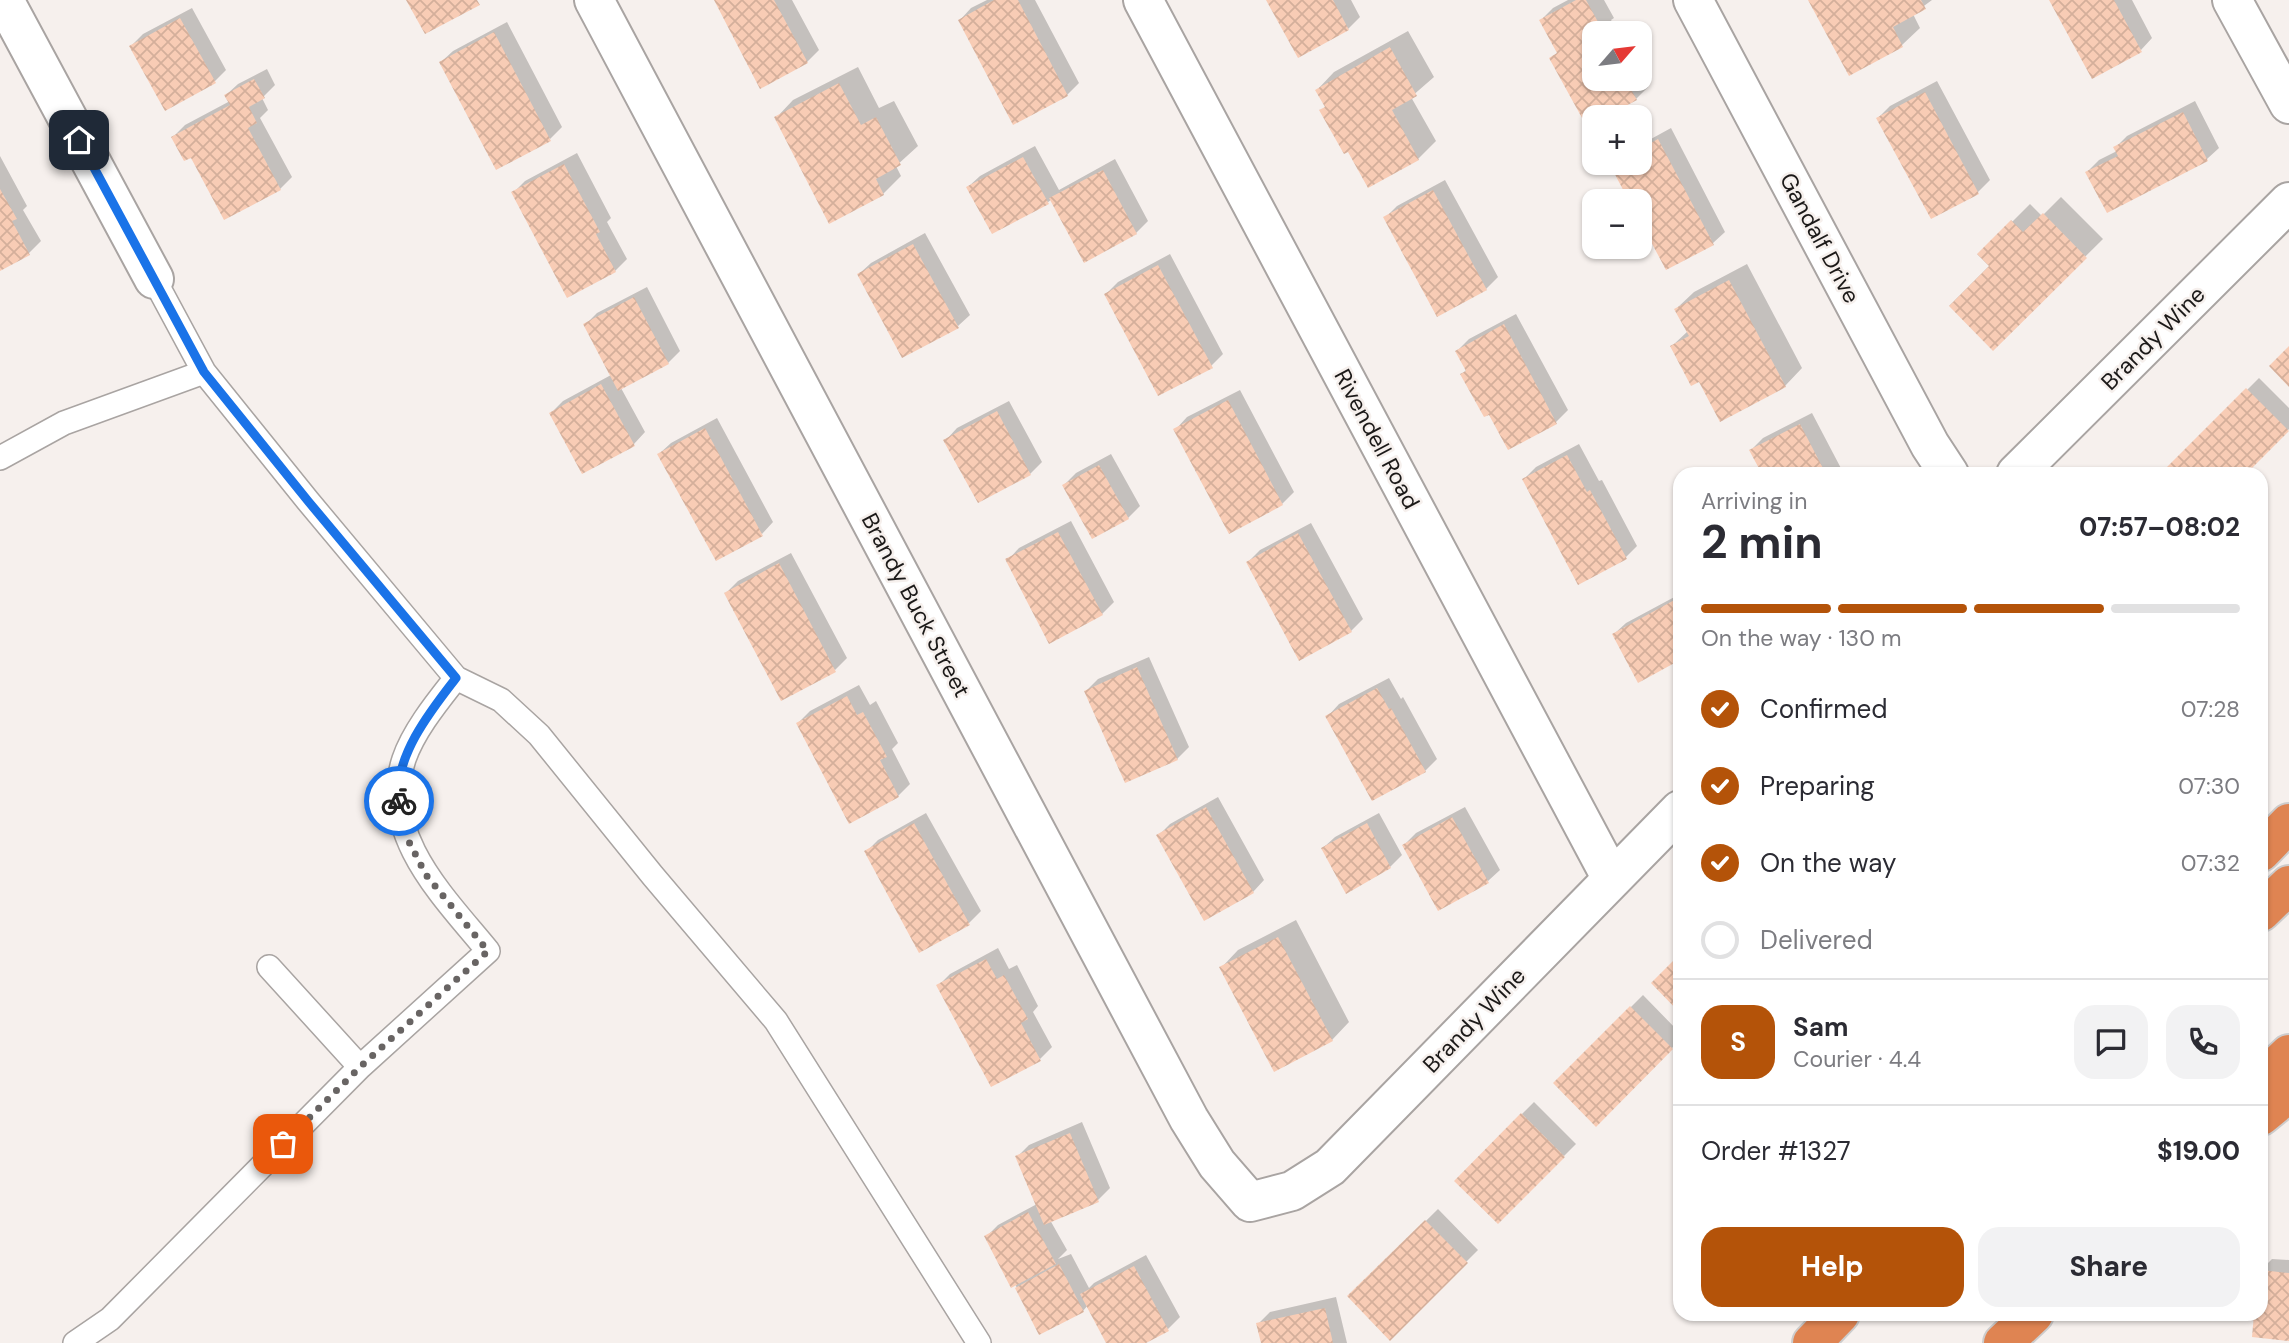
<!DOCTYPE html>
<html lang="en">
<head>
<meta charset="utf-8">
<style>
  :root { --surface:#fff; --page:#f2f2f3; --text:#2b2b33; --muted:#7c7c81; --line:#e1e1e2; --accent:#b45309 }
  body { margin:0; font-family:"DM Sans",sans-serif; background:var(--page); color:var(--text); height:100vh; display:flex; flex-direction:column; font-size:26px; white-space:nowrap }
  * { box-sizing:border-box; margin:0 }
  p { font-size:23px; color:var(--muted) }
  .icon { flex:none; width:38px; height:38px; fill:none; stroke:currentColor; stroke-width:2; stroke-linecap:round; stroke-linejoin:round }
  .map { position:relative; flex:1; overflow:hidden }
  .panel { position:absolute; left:1673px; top:467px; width:595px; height:854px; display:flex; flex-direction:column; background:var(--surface); border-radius:21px; box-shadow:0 2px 5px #0004 }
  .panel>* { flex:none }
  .needle { width:46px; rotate:62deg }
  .fabs { position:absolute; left:1582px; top:21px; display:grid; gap:14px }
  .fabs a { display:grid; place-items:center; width:70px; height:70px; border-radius:14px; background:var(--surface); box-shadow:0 2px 5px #0004; font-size:35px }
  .pin { position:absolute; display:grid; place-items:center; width:60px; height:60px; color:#fff; margin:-30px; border-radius:14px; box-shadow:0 4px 10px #0006 }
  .courier { position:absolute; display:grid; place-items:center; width:70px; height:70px; margin:-35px; border:5px solid #1a73e8; border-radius:50%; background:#fff; color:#222; box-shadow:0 2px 9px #0007 }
  .headline em { font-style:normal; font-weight:700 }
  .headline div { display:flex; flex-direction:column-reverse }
  .headline { display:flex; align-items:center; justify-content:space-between; height:119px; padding:0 28px }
  h1 { font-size:46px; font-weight:700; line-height:52px }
  .bar { display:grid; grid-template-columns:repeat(4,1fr); gap:10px 7px; align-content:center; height:84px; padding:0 28px }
  .bar i { height:9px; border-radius:5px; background:var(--line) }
  .bar .active { background:var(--accent) }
  .bar p { grid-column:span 4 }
  .line { display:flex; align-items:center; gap:18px; padding:0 28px; border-top:2px solid var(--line) }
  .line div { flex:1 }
  .round { display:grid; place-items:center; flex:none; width:74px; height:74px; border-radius:21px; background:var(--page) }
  ol { padding:0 28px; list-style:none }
  li { display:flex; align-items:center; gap:21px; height:77px }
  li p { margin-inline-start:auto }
  li .icon { padding:7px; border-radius:50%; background:var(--accent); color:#fff; stroke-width:4 }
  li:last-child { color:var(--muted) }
  li i { width:38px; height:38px; border:4px solid var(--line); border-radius:50% }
  .primary-button { display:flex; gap:14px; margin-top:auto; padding:14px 28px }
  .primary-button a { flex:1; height:80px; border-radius:21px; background:var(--accent); color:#fff; font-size:28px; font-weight:700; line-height:80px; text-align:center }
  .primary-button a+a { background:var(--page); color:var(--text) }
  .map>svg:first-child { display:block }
</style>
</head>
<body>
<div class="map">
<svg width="2289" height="1343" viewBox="0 0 2289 1343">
  <defs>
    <pattern id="building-cross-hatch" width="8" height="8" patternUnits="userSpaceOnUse" patternTransform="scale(1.75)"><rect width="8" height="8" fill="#f8ccb5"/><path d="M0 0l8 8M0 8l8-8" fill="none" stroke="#d4af9b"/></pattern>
  </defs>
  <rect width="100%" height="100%" fill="#f6f0ed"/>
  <path fill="#0003" d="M 716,0 L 792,0 L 819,50 L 807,62 Z
    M 987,0 L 1035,0 L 1079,83 L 1067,95 L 960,20 L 971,8 Z
    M 1268,0 L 1351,0 L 1360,17 L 1348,29 Z
    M 1568,0 L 1604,0 L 1614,18 L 1611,20 L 1619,33 L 1594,33 L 1594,79 L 1640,79 L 1640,72 L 1648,87 L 1636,99 L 1602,117 L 1594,117 L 1594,121 L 1588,125 L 1552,58 L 1558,52 L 1541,20 L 1553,8 Z
    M 1810,0 L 1932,0 L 1913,14 L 1920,28 L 1902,45 L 1850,74 Z
    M 2051,0 L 2132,0 L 2152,38 L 2141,50 Z
    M 192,8 L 226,70 L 214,82 L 131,46 L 143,34 Z
    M 507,22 L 562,127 L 550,139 L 441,62 L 453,51 Z
    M 1408,31 L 1434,77 L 1411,97 L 1436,141 L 1418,159 L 1326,106 L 1317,90 L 1334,72 Z
    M 858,67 L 879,108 L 894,101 L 918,146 L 896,166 L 901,176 L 883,194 L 776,118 L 793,100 Z
    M 267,69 L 275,85 L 262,98 L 268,110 L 260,118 L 292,177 L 280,189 L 192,156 L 173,137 L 185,125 L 230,101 L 226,95 L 238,84 Z
    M 1937,81 L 1990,180 L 1978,192 L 1878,118 L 1890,106 Z
    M 2195,101 L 2219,148 L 2207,159 L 2107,211 L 2087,172 L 2099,160 L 2117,151 L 2115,148 L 2127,136 Z
    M 1671,128 L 1725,232 L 1713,243 L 1667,268 L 1640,217 L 1640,201 L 1631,201 L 1612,165 L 1614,163 L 1640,163 L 1640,145 Z
    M 1035,146 L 1059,190 L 1115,159 L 1148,221 L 1136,233 L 1052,199 L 1047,203 L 968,187 L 980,176 Z
    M 577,153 L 611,218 L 607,222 L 627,259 L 615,271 L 513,193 L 525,181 Z
    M 0,156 L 27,206 L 23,210 L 41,241 L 29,253 L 0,269 Z
    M 1445,180 L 1498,277 L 1486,289 L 1385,218 L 1397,206 Z
    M 2061,197 L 2103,239 L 1993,348 L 1992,266 L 1980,254 L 2030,204 L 2042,216 Z
    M 925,233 L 970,315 L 958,326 L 859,274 L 871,263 Z
    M 1170,254 L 1223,354 L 1211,366 L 1106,294 L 1118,282 Z
    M 1747,264 L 1802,368 L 1785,386 L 1699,379 L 1672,346 L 1688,331 L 1676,309 L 1694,292 Z
    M 647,287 L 680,351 L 668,363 L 621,388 L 645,432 L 634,444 L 551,413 L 563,401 L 611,375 L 585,325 L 597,313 Z
    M 1516,314 L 1568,410 L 1556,422 L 1509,448 L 1490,412 L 1462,374 L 1467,369 L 1457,351 L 1469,339 Z
    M 2259,378 L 2289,408 L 2289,429 L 2243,474 L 2167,474 L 2165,472 Z
    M 1240,390 L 1294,492 L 1282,504 L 1176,429 L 1187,417 Z
    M 1009,401 L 1042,462 L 1030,474 L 946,440 L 957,428 Z
    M 1812,413 L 1844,474 L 1764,474 L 1751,450 L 1763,438 Z
    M 717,418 L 773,522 L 762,534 L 659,454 L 671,443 Z
    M 1579,444 L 1599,481 L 1602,480 L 1637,546 L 1625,558 L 1524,479 L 1536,467 Z
    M 1111,454 L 1140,506 L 1128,518 L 1064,485 L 1076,473 Z
    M 1071,521 L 1114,602 L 1102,614 L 1008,560 L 1019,548 Z
    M 1311,523 L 1363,619 L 1351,631 L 1248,562 L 1260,550 Z
    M 791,553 L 847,658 L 835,670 L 726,593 L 738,581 Z
    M 1680,594 L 1680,658 L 1614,634 L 1626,623 Z
    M 1149,657 L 1189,747 L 1177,759 L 1086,691 L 1098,679 Z
    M 1389,678 L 1401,699 L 1403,697 L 1437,759 L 1425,771 L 1328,716 L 1339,704 Z
    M 859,685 L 870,705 L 876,701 L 898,743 L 892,749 L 910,784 L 898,796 L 798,723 L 810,711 Z
    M 1218,797 L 1264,880 L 1253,892 L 1158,836 L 1170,824 Z
    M 1465,807 L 1500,870 L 1488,881 L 1404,845 L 1416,833 Z
    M 926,813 L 981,911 L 969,923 L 920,950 L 866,852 L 878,840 Z
    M 1379,813 L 1402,855 L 1390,867 L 1347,891 L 1323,848 L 1335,837 Z
    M 1296,920 L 1349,1022 L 1332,1040 L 1221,968 L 1238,950 Z
    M 998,948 L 1009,969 L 1017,965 L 1038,1006 L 1033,1012 L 1052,1047 L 1040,1059 L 939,985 L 950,974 Z
    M 1643,995 L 1680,1033 L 1680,1040 L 1596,1124 L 1555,1083 Z
    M 1534,1102 L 1576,1144 L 1498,1222 L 1456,1180 Z
    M 1082,1122 L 1110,1188 L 1098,1200 L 1050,1220 L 1067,1250 L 1058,1259 L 1071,1254 L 1089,1288 L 1094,1283 L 1146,1255 L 1180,1317 L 1168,1329 L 1143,1343 L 1108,1343 L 1088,1305 L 1083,1311 L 1040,1333 L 1015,1284 L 986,1237 L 998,1225 L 1037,1204 L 1017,1157 L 1029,1145 Z
    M 1438,1209 L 1478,1250 L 1390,1338 L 1350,1296 Z
    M 2272,1259 L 2289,1260 L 2289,1339 L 2261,1314 L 2261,1270 Z
    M 1336,1297 L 1347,1343 L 1263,1343 L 1258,1324 L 1270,1312 Z"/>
  <path fill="url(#building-cross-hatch)" d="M 406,0 L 477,0 L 480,5 L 425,34 Z
    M 714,0 L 774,0 L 808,63 L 760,89 Z
    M 994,0 L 1018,0 L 1068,96 L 1013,125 L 958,20 Z
    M 1266,0 L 1333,0 L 1349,30 L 1298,58 Z
    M 1576,0 L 1586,0 L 1603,31 L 1594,33 L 1594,79 L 1625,79 L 1637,100 L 1605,117 L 1594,117 L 1594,123 L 1587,127 L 1549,58 L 1557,53 L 1539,20 Z
    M 1808,0 L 1921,0 L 1926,9 L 1893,27 L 1903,47 L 1849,76 Z
    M 2049,0 L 2114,0 L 2142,52 L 2092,79 Z
    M 180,18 L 216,83 L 165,111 L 129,46 Z
    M 494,32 L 551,141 L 496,170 L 439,62 Z
    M 1390,47 L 1417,96 L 1392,110 L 1419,160 L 1368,188 L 1348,152 L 1344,154 L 1319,110 L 1325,107 L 1315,90 Z
    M 254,79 L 265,98 L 249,107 L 257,123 L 248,128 L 281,190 L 224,220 L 191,158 L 184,161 L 171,137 L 230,105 L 224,95 Z
    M 839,83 L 861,125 L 876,117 L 901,165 L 876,179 L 884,195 L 829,224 L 774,117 Z
    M 1925,92 L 1979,194 L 1931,219 L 1876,118 Z
    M 2183,112 L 2208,161 L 2107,213 L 2085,172 L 2118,156 L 2113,147 Z
    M 1658,139 L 1714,245 L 1666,270 L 1640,221 L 1640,201 L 1629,201 L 1610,165 L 1640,163 L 1640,149 Z
    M 1023,157 L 1049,204 L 992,234 L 966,187 Z
    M 564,164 L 600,232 L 596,234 L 616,272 L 567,298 L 511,192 Z
    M 1103,170 L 1137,234 L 1084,263 L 1049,198 Z
    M 0,189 L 17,219 L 12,221 L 30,255 L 0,271 Z
    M 1433,190 L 1487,290 L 1437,317 L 1383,217 Z
    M 2043,213 L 2087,258 L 1993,351 L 1949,306 L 1989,266 L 1977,254 L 2011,220 L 2023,232 Z
    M 913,244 L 959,328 L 902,358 L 857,274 Z
    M 1158,265 L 1213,368 L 1158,396 L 1104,294 Z
    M 1729,280 L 1786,387 L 1720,422 L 1699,382 L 1691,386 L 1670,346 L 1689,336 L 1674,309 Z
    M 634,297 L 669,364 L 618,391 L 583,324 Z
    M 1504,324 L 1557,424 L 1508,450 L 1489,415 L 1484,417 L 1460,374 L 1466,371 L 1455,351 Z
    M 2289,346 L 2289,387 L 2269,366 Z
    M 601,384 L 635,446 L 582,474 L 549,413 Z
    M 2246,388 L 2289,431 L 2246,474 L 2165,474 L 2162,472 Z
    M 1228,400 L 1283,505 L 1229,534 L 1173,429 Z
    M 997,411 L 1031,475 L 978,503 L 943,440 Z
    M 1800,424 L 1826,474 L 1762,474 L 1749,450 Z
    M 705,428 L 763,536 L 716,561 L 657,454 Z
    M 1567,455 L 1587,492 L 1590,490 L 1627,559 L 1578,585 L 1522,479 Z
    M 1099,465 L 1129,519 L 1092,539 L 1062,485 Z
    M 1058,532 L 1103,615 L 1049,644 L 1005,559 Z
    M 1298,533 L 1352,632 L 1299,661 L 1246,562 Z
    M 779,563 L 836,672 L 781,701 L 724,593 Z
    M 1680,597 L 1680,660 L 1638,683 L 1612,634 Z
    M 1137,667 L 1178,760 L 1125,783 L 1084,691 Z
    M 1377,688 L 1389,709 L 1391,708 L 1426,772 L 1372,801 L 1325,716 Z
    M 847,696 L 857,715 L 863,712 L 887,757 L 880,760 L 899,797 L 849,824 L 796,723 Z
    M 1206,807 L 1254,893 L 1204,921 L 1156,835 Z
    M 1452,817 L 1489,883 L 1438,911 L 1402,845 Z
    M 914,823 L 970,925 L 919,953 L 864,851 Z
    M 1367,823 L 1391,868 L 1346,894 L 1321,848 Z
    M 1278,937 L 1333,1041 L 1274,1072 L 1219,967 Z
    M 1680,954 L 1680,1013 L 1651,983 Z
    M 986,959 L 997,979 L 1004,975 L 1028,1019 L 1021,1023 L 1041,1061 L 991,1087 L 936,985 Z
    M 1630,1006 L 1673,1049 L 1596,1127 L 1553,1083 Z
    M 1521,1113 L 1565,1157 L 1498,1224 L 1454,1181 Z
    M 1070,1133 L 1099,1202 L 1044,1225 L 1015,1156 Z
    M 1028,1212 L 1056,1264 L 1011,1288 L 984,1236 Z
    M 1425,1220 L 1468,1263 L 1390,1341 L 1347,1296 Z
    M 1059,1264 L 1084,1312 L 1039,1335 L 1015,1288 Z
    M 1134,1266 L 1169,1331 L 1146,1343 L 1106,1343 L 1080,1294 Z
    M 2261,1270 L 2289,1273 L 2289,1341 L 2252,1337 L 2254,1314 L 2261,1314 Z
    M 1325,1308 L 1333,1343 L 1261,1343 L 1256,1323 Z"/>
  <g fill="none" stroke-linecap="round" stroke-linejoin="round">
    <g stroke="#a9a4a2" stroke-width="26">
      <path id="service" d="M 154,279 L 204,372
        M 0,458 L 64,423 L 204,372 L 308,501 L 456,678 L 501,700 L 539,735 L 653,876 L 776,1021 L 979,1343
        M 269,967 L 360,1067
        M 75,1343 L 110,1319 L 360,1067 L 488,951 C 445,898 379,835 404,759 C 414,730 438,701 456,678"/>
    </g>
    <g stroke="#a9a4a2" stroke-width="42">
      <path id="minor" d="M 4,0 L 154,279
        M 594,0 L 1189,1119 L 1217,1164 L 1250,1202 L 1292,1191 L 1330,1167 L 1680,810
        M 1143,0 L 1612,879
        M 1693,0 L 1930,445 L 1949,474
        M 2232,0 L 2289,104
        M 2016,474 L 2289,202"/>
    </g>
    <g stroke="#cdcccc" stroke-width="42">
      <path id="motorway" d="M 2261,852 L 2289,823
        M 2261,912 L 2289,885
        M 2261,1081 L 2289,1054
        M 2261,1116 L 2289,1093
        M 1812,1343 L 1840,1314
        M 2003,1343 L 2034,1314"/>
    </g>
    <use href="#service" stroke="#fff" stroke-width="23"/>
    <use href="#minor" stroke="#fff" stroke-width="38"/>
    <use href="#motorway" stroke="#df8452" stroke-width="38"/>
  </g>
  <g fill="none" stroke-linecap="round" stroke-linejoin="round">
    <path stroke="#686463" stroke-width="7" stroke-dasharray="0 12.6" d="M 283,1144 L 360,1067 L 488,951 L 426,875 L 405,834 L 399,801"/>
    <path stroke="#1a73e8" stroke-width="9" d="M 79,140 L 204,372 L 308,501 L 456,678 C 431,710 393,758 399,801"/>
  </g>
  <g text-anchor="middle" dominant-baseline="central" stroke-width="5" stroke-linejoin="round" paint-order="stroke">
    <g font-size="23" fill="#1b1918" stroke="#f6f0ed">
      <text transform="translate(1820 238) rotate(62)">Gandalf Drive</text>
      <text transform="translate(2153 338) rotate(-45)">Brandy Wine</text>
      <text transform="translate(1377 439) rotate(62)">Rivendell Road</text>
      <text transform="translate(916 605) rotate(62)">Brandy Buck Street</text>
      <text transform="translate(1474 1020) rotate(-46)">Brandy Wine</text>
    </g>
  </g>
</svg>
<div class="fabs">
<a><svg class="needle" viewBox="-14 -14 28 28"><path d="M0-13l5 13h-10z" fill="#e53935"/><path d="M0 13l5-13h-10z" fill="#7c7c81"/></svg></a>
<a>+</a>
<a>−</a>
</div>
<div class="pin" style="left:283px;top:1144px;background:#ea580c"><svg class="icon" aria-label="bag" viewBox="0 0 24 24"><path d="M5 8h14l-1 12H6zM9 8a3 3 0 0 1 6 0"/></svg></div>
<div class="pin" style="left:79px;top:140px;background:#1f2937"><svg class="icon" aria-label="home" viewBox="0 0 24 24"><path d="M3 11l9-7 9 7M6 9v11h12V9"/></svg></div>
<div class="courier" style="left:399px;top:801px"><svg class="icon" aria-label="bike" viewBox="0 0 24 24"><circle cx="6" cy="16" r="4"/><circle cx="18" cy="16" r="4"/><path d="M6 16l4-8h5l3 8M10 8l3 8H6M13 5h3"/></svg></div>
<section class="panel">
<div class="headline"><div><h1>2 min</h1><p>Arriving in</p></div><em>07:57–08:02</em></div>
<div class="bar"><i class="active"></i><i class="active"></i><i class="active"></i><i></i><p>On the way · 130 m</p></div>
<ol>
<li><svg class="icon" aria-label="check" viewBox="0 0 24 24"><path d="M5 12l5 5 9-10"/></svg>Confirmed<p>07:28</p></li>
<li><svg class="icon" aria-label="check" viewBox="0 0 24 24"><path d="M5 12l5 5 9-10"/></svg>Preparing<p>07:30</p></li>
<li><svg class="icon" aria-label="check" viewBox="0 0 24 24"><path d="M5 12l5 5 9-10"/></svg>On the way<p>07:32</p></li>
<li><i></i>Delivered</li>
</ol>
<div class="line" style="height:126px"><b class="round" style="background:var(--accent);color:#fff">S</b><div><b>Sam</b><p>Courier · 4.4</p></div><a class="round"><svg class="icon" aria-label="chat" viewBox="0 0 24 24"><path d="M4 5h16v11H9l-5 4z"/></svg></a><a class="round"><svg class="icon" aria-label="phone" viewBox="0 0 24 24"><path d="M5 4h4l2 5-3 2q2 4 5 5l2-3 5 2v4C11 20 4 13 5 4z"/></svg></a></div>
<div class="line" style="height:91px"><div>Order #1327</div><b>$19.00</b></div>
<div class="primary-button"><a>Help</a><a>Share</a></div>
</section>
</div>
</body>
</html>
